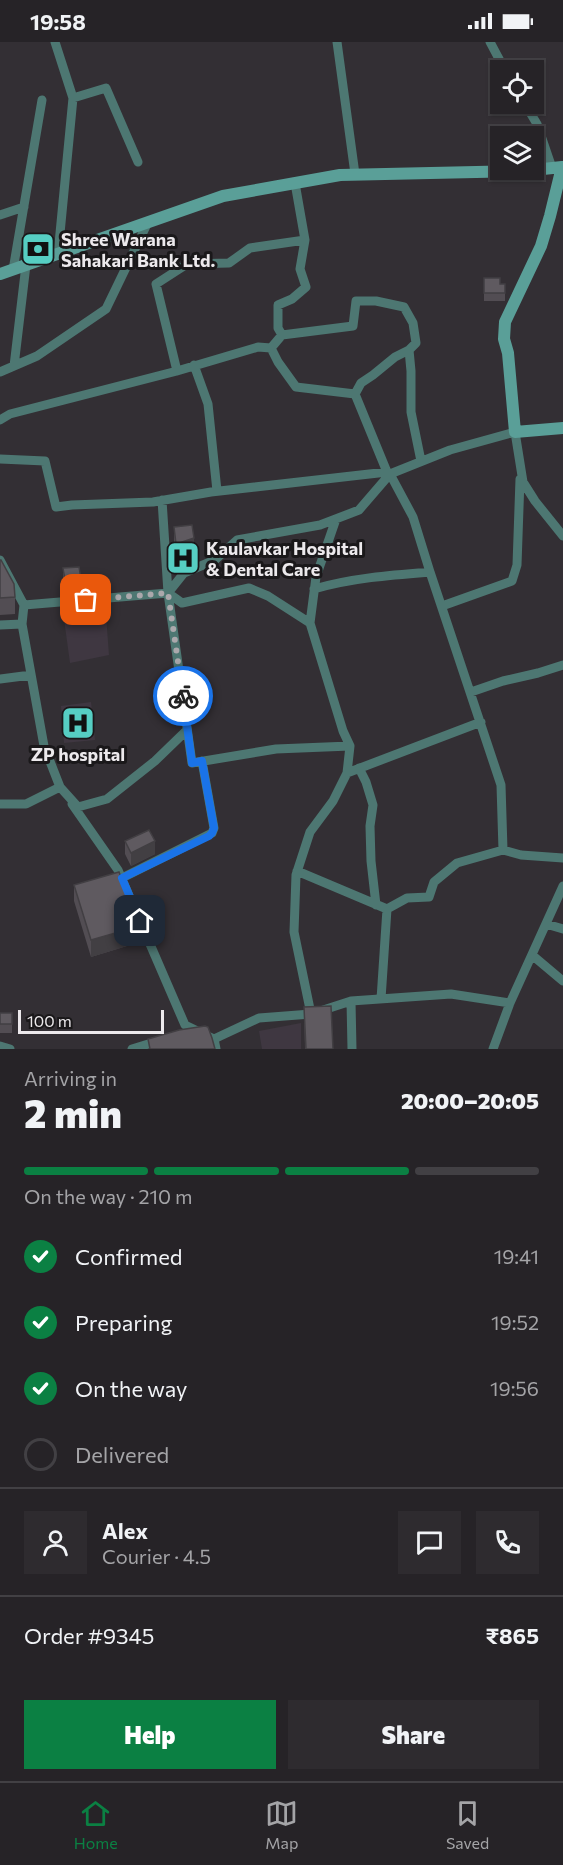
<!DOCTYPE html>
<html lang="en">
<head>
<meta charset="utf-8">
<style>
  :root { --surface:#262327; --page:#2e2b2f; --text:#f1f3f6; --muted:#a4a4a7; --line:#424044; --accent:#0b8043 }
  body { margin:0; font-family:Commissioner,sans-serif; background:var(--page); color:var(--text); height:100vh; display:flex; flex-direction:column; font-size:22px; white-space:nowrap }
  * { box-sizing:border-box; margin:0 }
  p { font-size:20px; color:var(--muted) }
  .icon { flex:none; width:33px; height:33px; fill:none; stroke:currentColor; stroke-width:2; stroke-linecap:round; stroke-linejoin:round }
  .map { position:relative; height:1007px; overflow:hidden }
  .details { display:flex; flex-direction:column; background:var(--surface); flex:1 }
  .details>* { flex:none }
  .fabs { position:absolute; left:490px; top:18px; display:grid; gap:12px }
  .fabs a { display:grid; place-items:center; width:54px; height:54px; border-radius:0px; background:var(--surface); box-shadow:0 2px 4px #0004,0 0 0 2px var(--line); font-size:30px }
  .scale { position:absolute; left:18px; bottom:15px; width:146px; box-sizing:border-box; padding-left:6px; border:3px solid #ece9ec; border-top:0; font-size:16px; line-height:21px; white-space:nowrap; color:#ece9ec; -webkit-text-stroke:4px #1a181a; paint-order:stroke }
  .pin { position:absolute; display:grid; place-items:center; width:51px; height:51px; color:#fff; margin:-26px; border-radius:12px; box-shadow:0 3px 9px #0006 }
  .courier { position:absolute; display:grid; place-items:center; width:60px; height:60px; margin:-30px; border:4px solid #1a73e8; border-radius:50%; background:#fff; color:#222; box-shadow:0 2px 8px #0007 }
  .overview em { font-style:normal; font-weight:800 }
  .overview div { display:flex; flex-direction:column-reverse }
  .overview { display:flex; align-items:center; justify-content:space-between; height:102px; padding:0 24px }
  h1 { font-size:39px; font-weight:800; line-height:45px }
  .bar { display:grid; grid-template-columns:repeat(4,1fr); gap:9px 6px; align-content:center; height:72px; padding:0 24px }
  .bar i { height:8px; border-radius:4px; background:var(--line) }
  .bar .selected { background:var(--accent) }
  .bar p { grid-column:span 4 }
  .line { display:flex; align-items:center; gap:15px; padding:0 24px; border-top:2px solid var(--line) }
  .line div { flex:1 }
  .round { display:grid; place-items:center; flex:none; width:63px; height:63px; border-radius:0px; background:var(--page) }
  ol { padding:0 24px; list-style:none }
  li { display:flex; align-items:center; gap:18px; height:66px }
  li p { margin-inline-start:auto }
  li .icon { padding:6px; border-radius:50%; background:var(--accent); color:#fff; stroke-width:4 }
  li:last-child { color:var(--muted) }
  li i { width:33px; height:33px; border:3px solid var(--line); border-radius:50% }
  .cta { display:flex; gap:12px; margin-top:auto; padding:12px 24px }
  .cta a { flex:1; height:69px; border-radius:0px; background:var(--accent); color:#fff; font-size:24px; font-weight:800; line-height:69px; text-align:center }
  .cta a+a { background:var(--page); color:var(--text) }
  .status { display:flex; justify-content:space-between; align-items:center; height:42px; padding:0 30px; background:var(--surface); direction:ltr }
  .status svg { height:16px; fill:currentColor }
  .tab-bar { display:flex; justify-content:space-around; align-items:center; height:84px; border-top:2px solid var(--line); background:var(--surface); font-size:16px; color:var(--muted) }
  .tab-bar a { display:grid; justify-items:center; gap:3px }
  .tab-bar .selected { color:var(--accent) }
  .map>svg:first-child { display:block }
</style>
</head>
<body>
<div class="status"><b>19:58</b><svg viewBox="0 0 49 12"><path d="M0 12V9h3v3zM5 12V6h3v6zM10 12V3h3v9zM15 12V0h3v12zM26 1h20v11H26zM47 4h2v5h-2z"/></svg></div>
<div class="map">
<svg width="563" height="1007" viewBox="0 0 563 1007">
  <rect width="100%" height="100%" fill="#332f34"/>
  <path fill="#3f3741" d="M 106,573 L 109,613 L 70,621 L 64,577 Z
    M 91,660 L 95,698 L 64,701 L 61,664 Z
    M 301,981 L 301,1007 L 262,1007 L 259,989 Z"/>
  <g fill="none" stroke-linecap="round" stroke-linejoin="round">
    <path stroke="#4d7772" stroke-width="9" d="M 55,0 L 73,56 L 58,212
      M 337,0 L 355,132
      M 490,0 L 505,28
      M 73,56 L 106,46 L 138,120
      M 525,62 L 537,82 L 552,126
      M 0,173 L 24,165
      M 13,228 L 42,58
      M 282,293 L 353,284 L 356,259 L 376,259 L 404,265 L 413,281 L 416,301 L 409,308 L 411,329 L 411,370 L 421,419
      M 271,306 L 282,293 L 278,286 L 278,263 L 292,257 L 306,245 L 300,227 L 305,198
      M 194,323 L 208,362 L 217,449
      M 14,324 L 26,223
      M 0,330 L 37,314 L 106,267 L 148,180
      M 355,352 L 361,341 L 373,333 L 395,315 L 409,308
      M 0,378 L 10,372 L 177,329 L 156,242 L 187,222 L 229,221 L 250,206 L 305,198 L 295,141
      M 0,417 L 45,419 L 56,465 L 72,463 L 153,460 L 211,450 L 387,430 L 355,352 L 296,345 L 278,320 L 271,306 L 258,305 L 177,329
      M 0,518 L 24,563
      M 314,547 C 352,536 392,533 430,530 L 413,475 L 390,432
      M 168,551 L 184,531 L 215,518 L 237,498 L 320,483 L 359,468 L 390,432 L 450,408 L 515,390 L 523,440 L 535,459 L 563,494
      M 24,563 L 168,551 L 162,458
      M 442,564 L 512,539 L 517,523 L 520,437
      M 310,581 L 268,554 L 249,546 L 182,561 L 168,551 L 192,721 L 276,707 L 350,704 L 343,689 L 310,581 L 316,535 L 336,477
      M 22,582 L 44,704 L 60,745 L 78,765 L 107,757 L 155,719 L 187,688
      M 0,583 L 22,582 L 24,563
      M 0,637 L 31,633
      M 471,650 L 503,639 L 538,631 L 563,623
      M 359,726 L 366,740 L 373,763 L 370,784 L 371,819 L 376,863
      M 347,731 L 481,680
      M 0,762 L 26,762 L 60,745
      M 72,762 L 118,828 L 185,983 L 214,997 L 216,1007
      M 503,808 L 521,813 L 563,816
      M 297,829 L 387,867 L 381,957
      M 122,836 L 212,791 L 214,786 L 202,719
      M 387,867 L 407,856 L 429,855 L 434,840 L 457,821 L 503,808 L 501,743 L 430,530
      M 546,882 L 563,887
      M 532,913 L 563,939
      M 351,959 L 352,1007
      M 311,972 L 294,890 L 296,833 L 310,790 L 333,759 L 347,731 L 350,704
      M 214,997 L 259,976 L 311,972 L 351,959 L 451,952 L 510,961
      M 0,1004 L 10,1007
      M 132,1007 L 158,999
      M 493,1007 L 510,961 L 563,844"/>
    <path stroke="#5a9f98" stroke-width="12" d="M 0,232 L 223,154 L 340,133 L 524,129 L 562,125 L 550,174 L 541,204 L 505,280 L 504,297 L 508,311 L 515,390 L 563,386"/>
  </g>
  <path fill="#524d53" d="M 484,236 L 500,242 L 505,242 L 505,259 L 484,259 Z
    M 174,485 L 194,520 L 176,526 L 174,509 Z
    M 0,518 L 15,555 L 15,572 L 0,573 Z
    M 63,526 L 82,543 L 82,551 L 66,553 L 63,534 Z
    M 125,799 L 155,812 L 131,824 L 125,812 Z
    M 74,843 L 140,900 L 91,915 L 74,859 Z
    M 304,965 L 333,1007 L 305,1007 Z
    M 0,971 L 12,971 L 12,991 L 0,991 Z"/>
  <path fill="#423f43" d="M 194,496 L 194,520 L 176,526 L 176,502 Z
    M 155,799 L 155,812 L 131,824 L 131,811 Z
    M 140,884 L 140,900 L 91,915 L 91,898 Z"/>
  <path fill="#5f5a60" stroke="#423f43" stroke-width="1.5" d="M 484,236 L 500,236 L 500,242 L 505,242 L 505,251 L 484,251 Z
    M 192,483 L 194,496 L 176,502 L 174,485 Z
    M 0,518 L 1,518 L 14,542 L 15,555 L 0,556 Z
    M 79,525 L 82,543 L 66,544 L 63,526 Z
    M 149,788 L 155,799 L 131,811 L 125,799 Z
    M 119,830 L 140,884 L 91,898 L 74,843 Z
    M 331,964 L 333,1007 L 306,1007 L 304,965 Z
    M 0,971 L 12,971 L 12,982 L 0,982 Z
    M 205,984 L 208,985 L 212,996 L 215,1007 L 150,1007 L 148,997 L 179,988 Z"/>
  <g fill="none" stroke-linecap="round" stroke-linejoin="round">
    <path stroke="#aba8ac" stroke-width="6" stroke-dasharray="0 10.8" d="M 86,558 L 168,551 L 183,654"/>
    <path stroke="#1a73e8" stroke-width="8" d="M 140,879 L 122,836 L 209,794 L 212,791 L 214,786 L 202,719 L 192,721 L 183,654"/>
  </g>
  <defs>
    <g id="bank-square" transform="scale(1.725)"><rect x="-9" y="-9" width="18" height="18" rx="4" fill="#56cec3" stroke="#1a181a"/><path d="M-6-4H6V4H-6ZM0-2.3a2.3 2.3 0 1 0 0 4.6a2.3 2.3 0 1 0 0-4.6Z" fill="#111"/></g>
    <g id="hospital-square" transform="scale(1.725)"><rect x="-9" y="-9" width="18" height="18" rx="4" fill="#56cec3" stroke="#1a181a"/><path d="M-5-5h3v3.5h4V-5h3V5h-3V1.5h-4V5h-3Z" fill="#111"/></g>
  </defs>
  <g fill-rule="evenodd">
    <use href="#bank-square" x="38" y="207"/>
    <use href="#hospital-square" x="183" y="516"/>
    <use href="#hospital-square" x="78" y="681"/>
  </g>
  <g text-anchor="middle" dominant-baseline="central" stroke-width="6" stroke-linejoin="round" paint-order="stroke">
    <g font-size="18" font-weight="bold" fill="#ece9ec" stroke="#1a181a" text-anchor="start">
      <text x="61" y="197">Shree Warana<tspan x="61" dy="21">Sahakari Bank Ltd.</tspan></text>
      <text x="206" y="506">Kaulavkar Hospital<tspan x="206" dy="21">&amp; Dental Care</tspan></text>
      <text x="78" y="712" text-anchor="middle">ZP hospital</text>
    </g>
  </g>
</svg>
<div class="fabs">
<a><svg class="icon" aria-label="locate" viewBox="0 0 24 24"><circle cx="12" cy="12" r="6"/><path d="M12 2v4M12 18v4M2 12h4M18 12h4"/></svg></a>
<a><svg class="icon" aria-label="layers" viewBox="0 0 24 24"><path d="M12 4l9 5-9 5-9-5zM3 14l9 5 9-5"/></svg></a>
</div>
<div class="scale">100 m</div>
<div class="pin" style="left:86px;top:558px;background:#ea580c"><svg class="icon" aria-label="bag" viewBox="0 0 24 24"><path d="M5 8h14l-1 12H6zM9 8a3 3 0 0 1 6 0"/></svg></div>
<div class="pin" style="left:140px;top:879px;background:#1f2937"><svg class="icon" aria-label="home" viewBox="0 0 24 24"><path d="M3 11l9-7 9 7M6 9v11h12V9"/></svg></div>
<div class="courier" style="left:183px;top:654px"><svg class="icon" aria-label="bike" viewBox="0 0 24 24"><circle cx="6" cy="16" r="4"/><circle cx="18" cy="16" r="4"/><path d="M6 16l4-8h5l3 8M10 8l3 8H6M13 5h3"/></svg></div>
</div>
<section class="details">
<div class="overview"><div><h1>2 min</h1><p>Arriving in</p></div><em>20:00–20:05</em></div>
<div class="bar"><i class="selected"></i><i class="selected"></i><i class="selected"></i><i></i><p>On the way · 210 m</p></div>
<ol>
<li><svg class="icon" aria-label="check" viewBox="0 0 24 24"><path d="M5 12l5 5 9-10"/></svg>Confirmed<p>19:41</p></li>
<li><svg class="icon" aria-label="check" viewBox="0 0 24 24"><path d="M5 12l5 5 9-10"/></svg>Preparing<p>19:52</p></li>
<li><svg class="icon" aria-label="check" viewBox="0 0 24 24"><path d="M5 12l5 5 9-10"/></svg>On the way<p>19:56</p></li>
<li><i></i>Delivered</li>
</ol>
<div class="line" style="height:108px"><a class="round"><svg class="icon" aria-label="person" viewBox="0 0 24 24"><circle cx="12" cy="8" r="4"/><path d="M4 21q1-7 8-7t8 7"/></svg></a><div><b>Alex</b><p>Courier · 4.5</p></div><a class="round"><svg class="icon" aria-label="chat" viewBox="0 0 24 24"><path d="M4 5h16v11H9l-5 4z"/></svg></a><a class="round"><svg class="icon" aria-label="phone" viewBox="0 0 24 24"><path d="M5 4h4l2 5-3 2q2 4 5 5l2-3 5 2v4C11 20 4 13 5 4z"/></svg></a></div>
<div class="line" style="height:78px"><div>Order #9345</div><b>₹865</b></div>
<div class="cta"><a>Help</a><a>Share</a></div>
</section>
<nav class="tab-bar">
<a class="selected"><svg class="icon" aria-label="home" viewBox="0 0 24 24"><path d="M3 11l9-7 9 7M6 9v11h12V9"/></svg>Home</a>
<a><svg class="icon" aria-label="map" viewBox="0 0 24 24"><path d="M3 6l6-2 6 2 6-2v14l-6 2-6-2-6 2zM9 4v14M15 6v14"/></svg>Map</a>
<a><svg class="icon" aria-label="saved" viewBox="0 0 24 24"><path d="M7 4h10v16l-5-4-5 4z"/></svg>Saved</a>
</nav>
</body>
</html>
